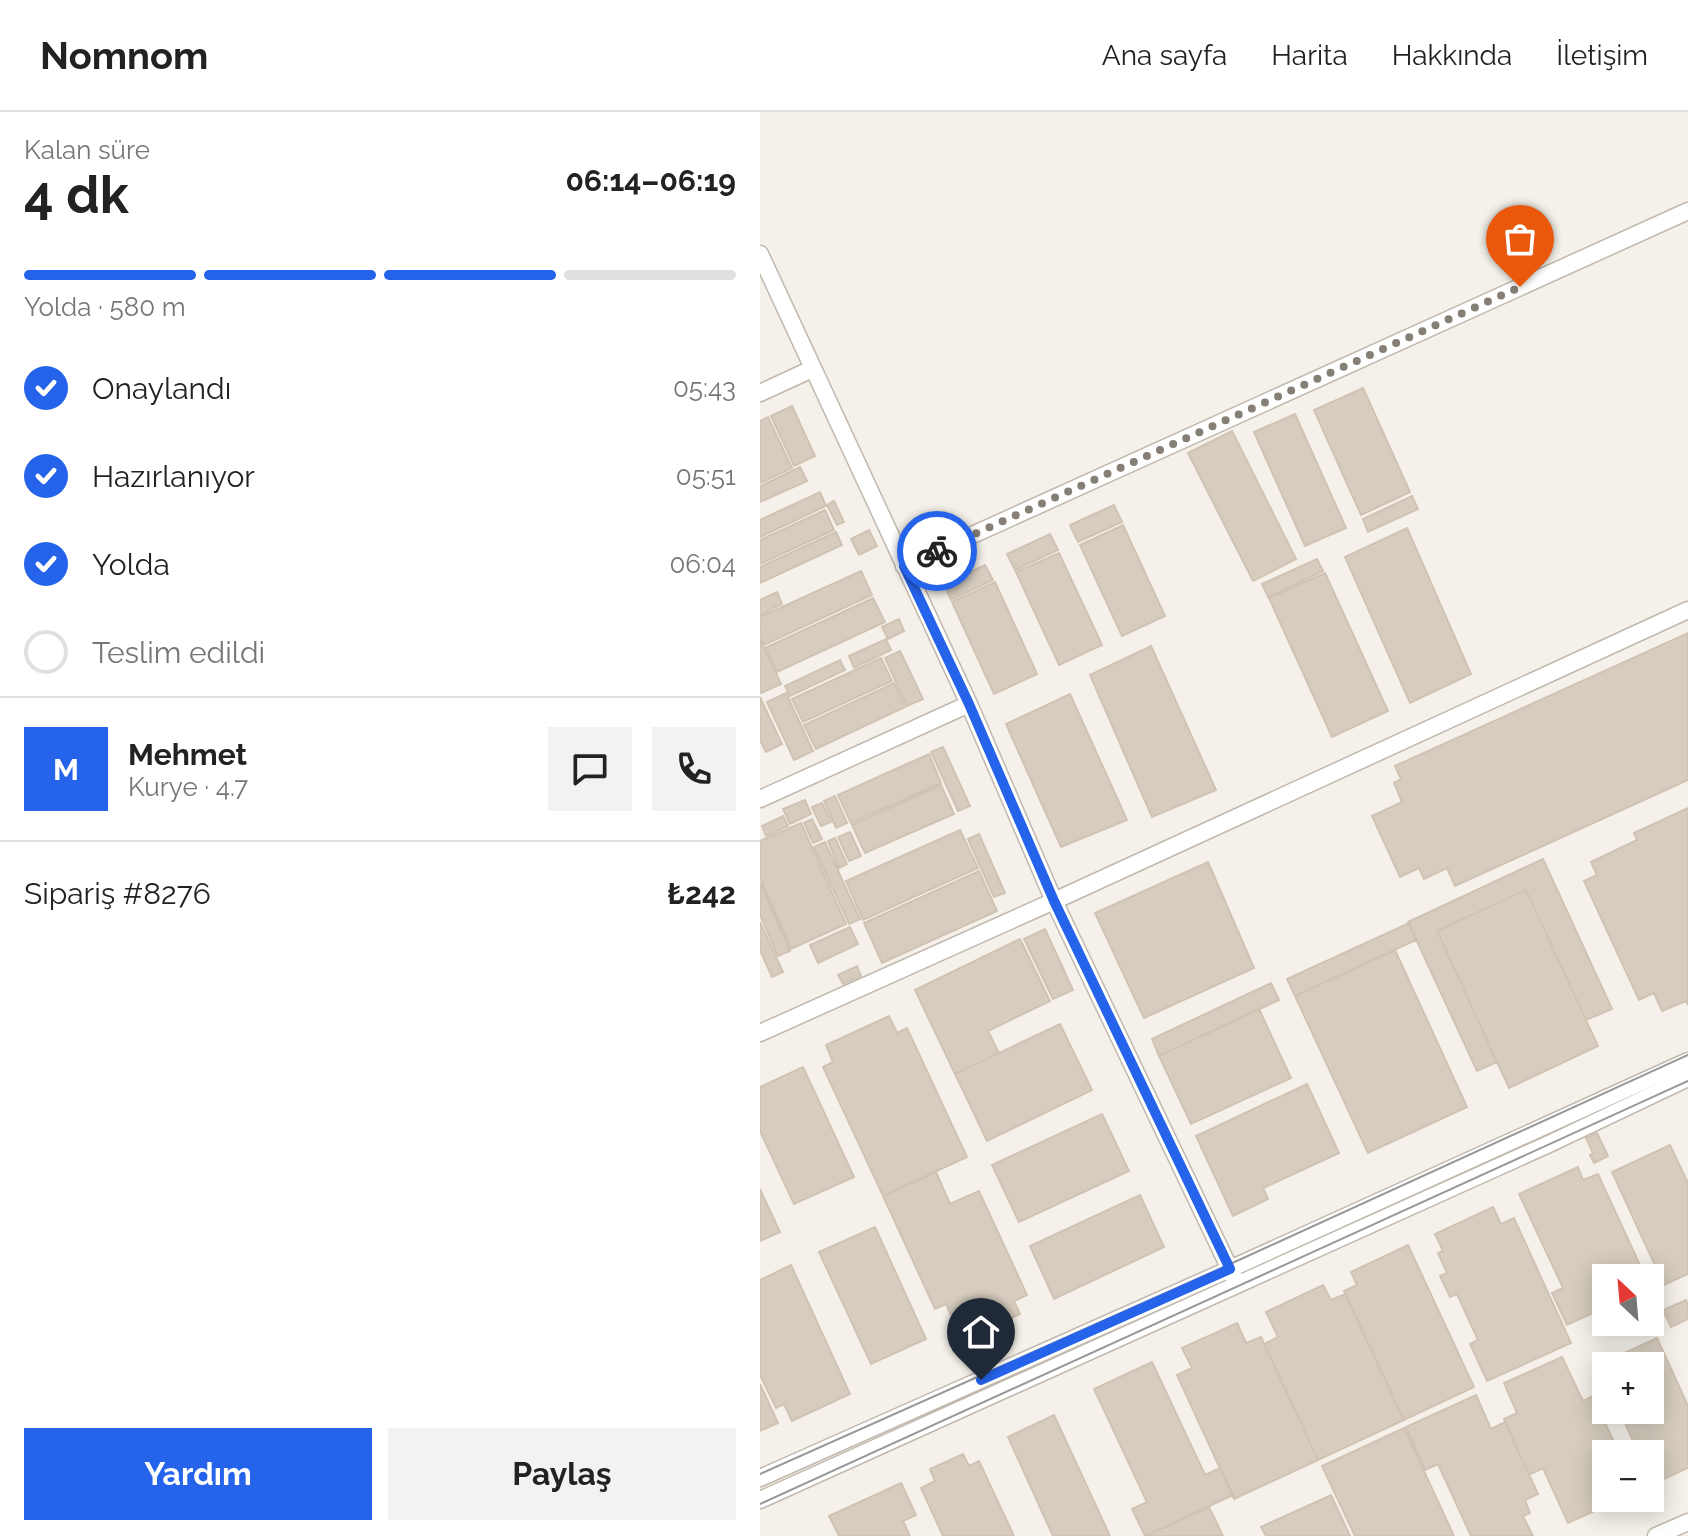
<!DOCTYPE html>
<html lang="tr">
<head>
<meta charset="utf-8">
<style>
  :root { --surface:#fff; --page:#f2f2f2; --text:#222; --muted:#767676; --line:#e0e0e0; --accent:#2563eb }
  body { margin:0; font-family:Raleway,sans-serif; background:var(--page); color:var(--text); height:100vh; display:flex; flex-direction:column; font-size:30px; white-space:nowrap }
  * { box-sizing:border-box; margin:0 }
  p { font-size:26px; color:var(--muted) }
  .icon { flex:none; width:44px; height:44px; fill:none; stroke:currentColor; stroke-width:2; stroke-linecap:round; stroke-linejoin:round }
  .map { position:relative; flex:1; overflow:hidden }
  .panel { display:flex; flex-direction:column; background:var(--surface); width:760px }
  .panel>* { flex:none }
  .needle { width:52px; rotate:334deg }
  .tools { position:absolute; left:832px; top:1152px; display:grid; gap:16px }
  .tools a { display:grid; place-items:center; width:72px; height:72px; border-radius:0px; background:var(--surface); box-shadow:0 4px 20px #0003; font-size:40px }
  .pin { position:absolute; display:grid; place-items:center; width:68px; height:68px; color:#fff; margin:-82px -34px; border-radius:50% 50% 50% 0; rotate:-45deg; box-shadow:0 0 8px #0007 }
  .pin .icon { rotate:45deg }
  .courier { position:absolute; display:grid; place-items:center; width:80px; height:80px; margin:-40px; border:6px solid #2563eb; border-radius:50%; background:#fff; color:#222; box-shadow:0 2px 10px #0007 }
  .head em { font-style:normal; font-weight:700 }
  .head div { display:flex; flex-direction:column-reverse }
  .head { display:flex; align-items:center; justify-content:space-between; height:136px; padding:0 24px }
  h1 { font-size:52px; font-weight:700; line-height:60px }
  .bar { display:grid; grid-template-columns:repeat(4,1fr); gap:12px 8px; align-content:center; height:96px; padding:0 24px }
  .bar i { height:10px; border-radius:6px; background:var(--line) }
  .bar .current { background:var(--accent) }
  .bar p { grid-column:span 4 }
  .line { display:flex; align-items:center; gap:20px; padding:0 24px; border-top:2px solid var(--line) }
  .line div { flex:1 }
  .round { display:grid; place-items:center; flex:none; width:84px; height:84px; border-radius:0px; background:var(--page) }
  ol { padding:0 24px; list-style:none }
  li { display:flex; align-items:center; gap:24px; height:88px }
  li p { margin-inline-start:auto }
  li .icon { padding:8px; border-radius:50%; background:var(--accent); color:#fff; stroke-width:4 }
  li:last-child { color:var(--muted) }
  li i { width:44px; height:44px; border:4px solid var(--line); border-radius:50% }
  .button { display:flex; gap:16px; margin-top:auto; padding:16px 24px }
  .button a { flex:1; height:92px; border-radius:0px; background:var(--accent); color:#fff; font-size:32px; font-weight:700; line-height:92px; text-align:center }
  .button a+a { background:var(--page); color:var(--text) }
  header { display:flex; align-items:center; gap:48px; box-sizing:border-box; height:112px; padding:0 40px; background:var(--surface); border-bottom:2px solid var(--line) }
  header strong { font-size:38px }
  nav { display:flex; gap:44px; margin-inline-start:auto; font-size:28px }
  main { display:flex; flex:1; min-height:0 }
  .map>svg:first-child { display:block }
</style>
</head>
<body>
<header>
<strong>Nomnom</strong>
<nav><a>Ana sayfa</a><a>Harita</a><a>Hakkında</a><a>İletişim</a></nav>
</header>
<main>
<section class="panel">
<div class="head"><div><h1>4 dk</h1><p>Kalan süre</p></div><em>06:14–06:19</em></div>
<div class="bar"><i class="current"></i><i class="current"></i><i class="current"></i><i></i><p>Yolda · 580 m</p></div>
<ol>
<li><svg class="icon" aria-label="check" viewBox="0 0 24 24"><path d="M5 12l5 5 9-10"/></svg>Onaylandı<p>05:43</p></li>
<li><svg class="icon" aria-label="check" viewBox="0 0 24 24"><path d="M5 12l5 5 9-10"/></svg>Hazırlanıyor<p>05:51</p></li>
<li><svg class="icon" aria-label="check" viewBox="0 0 24 24"><path d="M5 12l5 5 9-10"/></svg>Yolda<p>06:04</p></li>
<li><i></i>Teslim edildi</li>
</ol>
<div class="line" style="height:144px"><b class="round" style="background:var(--accent);color:#fff">M</b><div><b>Mehmet</b><p>Kurye · 4.7</p></div><a class="round"><svg class="icon" aria-label="chat" viewBox="0 0 24 24"><path d="M4 5h16v11H9l-5 4z"/></svg></a><a class="round"><svg class="icon" aria-label="phone" viewBox="0 0 24 24"><path d="M5 4h4l2 5-3 2q2 4 5 5l2-3 5 2v4C11 20 4 13 5 4z"/></svg></a></div>
<div class="line" style="height:104px"><div>Sipariş #8276</div><b>₺242</b></div>
<div class="button"><a>Yardım</a><a>Paylaş</a></div>
</section>
<div class="map">
<svg width="928" height="1424" viewBox="0 0 928 1424">
  <rect width="100%" height="100%" fill="#f5f1ea"/>
  <path fill="#d6ccbf" stroke="#d1c3b3" stroke-width="2" d="M 603,276 L 650,380 L 601,403 L 554,298 Z
    M 32,294 L 55,344 L 34,354 L 11,304 Z
    M 535,302 L 586,416 L 545,434 L 494,320 Z
    M 8,305 L 32,356 L 0,371 L 0,309 Z
    M 472,319 L 536,447 L 493,469 L 428,341 Z
    M 40,355 L 47,369 L 0,390 L 0,374 Z
    M 60,380 L 66,394 L 0,425 L 0,408 Z
    M 652,384 L 658,397 L 608,420 L 603,407 Z
    M 74,389 L 84,410 L 77,413 L 67,393 Z
    M 354,393 L 362,410 L 318,430 L 310,413 Z
    M 65,398 L 74,418 L 0,452 L 0,428 Z
    M 363,413 L 405,504 L 362,524 L 320,433 Z
    M 647,416 L 711,562 L 650,591 L 585,445 Z
    M 109,418 L 117,434 L 99,443 L 91,427 Z
    M 76,420 L 82,433 L 0,471 L 0,455 Z
    M 290,422 L 298,438 L 255,458 L 247,442 Z
    M 299,441 L 342,533 L 299,553 L 256,460 Z
    M 557,447 L 563,459 L 508,485 L 502,472 Z
    M 225,453 L 233,468 L 191,488 L 184,472 Z
    M 101,459 L 112,483 L 4,533 L 0,524 L 0,505 Z
    M 565,461 L 628,599 L 572,625 L 509,486 Z
    M 235,470 L 277,562 L 234,582 L 192,490 Z
    M 17,480 L 22,492 L 0,503 L 0,488 Z
    M 113,486 L 125,510 L 17,560 L 5,536 Z
    M 139,507 L 144,519 L 128,527 L 122,515 Z
    M 928,521 L 928,668 L 695,774 L 687,756 L 664,767 L 659,756 L 640,765 L 612,704 L 642,690 L 634,671 L 641,667 L 635,654 Z
    M 0,527 L 21,572 L 1,581 L 0,578 Z
    M 126,527 L 131,538 L 94,556 L 89,544 Z
    M 391,534 L 456,678 L 392,705 L 330,563 Z
    M 140,539 L 163,587 L 147,594 L 125,546 Z
    M 121,546 L 132,569 L 43,610 L 32,587 Z
    M 80,548 L 85,558 L 30,584 L 25,574 Z
    M 134,571 L 145,595 L 56,637 L 44,613 Z
    M 26,581 L 53,639 L 34,648 L 7,590 Z
    M 310,582 L 367,708 L 301,735 L 246,612 Z
    M 0,585 L 22,632 L 6,640 L 0,628 Z
    M 183,635 L 210,694 L 198,699 L 171,640 Z
    M 169,642 L 181,671 L 91,711 L 78,683 Z
    M 181,673 L 194,702 L 105,741 L 92,713 Z
    M 75,684 L 87,711 L 76,716 L 64,689 Z
    M 45,688 L 51,702 L 30,712 L 23,697 Z
    M 62,691 L 71,710 L 61,714 L 52,695 Z
    M 928,696 L 928,893 L 926,889 L 902,899 L 894,881 L 879,888 L 824,769 L 837,763 L 831,750 L 877,728 L 874,721 Z
    M 23,704 L 28,714 L 6,724 L 2,714 Z
    M 52,707 L 62,727 L 53,731 L 44,711 Z
    M 41,711 L 86,812 L 31,837 L 0,766 L 0,729 Z
    M 200,718 L 218,756 L 103,808 L 86,769 Z
    M 90,720 L 101,744 L 89,749 L 78,725 Z
    M 219,722 L 245,781 L 234,785 L 208,727 Z
    M 75,726 L 87,752 L 79,756 L 68,729 Z
    M 65,730 L 100,807 L 89,812 L 54,735 Z
    M 783,747 L 852,897 L 826,908 L 766,778 L 677,819 L 737,950 L 717,959 L 648,810 Z
    M 448,750 L 494,856 L 384,906 L 335,801 Z
    M 219,759 L 237,799 L 122,851 L 104,811 Z
    M 0,771 L 30,839 L 18,844 L 0,803 Z
    M 766,778 L 838,934 L 749,976 L 677,819 Z
    M 0,810 L 23,860 L 12,865 L 0,838 Z
    M 649,811 L 656,828 L 535,884 L 527,867 Z
    M 90,815 L 98,832 L 58,851 L 50,833 Z
    M 285,817 L 313,878 L 293,887 L 264,827 Z
    M 260,827 L 290,889 L 228,919 L 239,941 L 195,962 L 155,878 Z
    M 635,838 L 707,995 L 608,1041 L 535,884 Z
    M 97,854 L 101,864 L 83,872 L 78,863 Z
    M 511,871 L 519,888 L 399,944 L 392,927 Z
    M 499,897 L 531,966 L 431,1012 L 399,944 Z
    M 129,904 L 137,921 L 147,916 L 207,1045 L 123,1084 L 63,955 L 73,950 L 66,933 Z
    M 300,912 L 332,978 L 227,1029 L 195,962 Z
    M 43,955 L 94,1065 L 34,1092 L 0,1019 L 0,975 Z
    M 547,972 L 579,1041 L 503,1076 L 508,1087 L 473,1104 L 436,1024 Z
    M 342,1002 L 369,1059 L 259,1110 L 232,1053 Z
    M 837,1021 L 848,1044 L 834,1051 L 830,1043 L 833,1041 L 826,1026 Z
    M 910,1033 L 928,1071 L 928,1162 L 904,1173 L 852,1060 Z
    M 818,1055 L 823,1068 L 838,1062 L 886,1166 L 846,1166 L 846,1195 L 807,1213 L 792,1181 L 803,1176 L 759,1082 Z
    M 176,1060 L 190,1092 L 219,1079 L 267,1183 L 254,1189 L 260,1202 L 203,1229 L 186,1192 L 175,1197 L 123,1084 Z
    M 0,1077 L 20,1120 L 0,1129 Z
    M 380,1083 L 404,1135 L 294,1187 L 270,1134 Z
    M 733,1095 L 741,1112 L 754,1106 L 811,1231 L 727,1269 L 710,1232 L 718,1228 L 697,1182 L 690,1185 L 680,1164 L 687,1161 L 678,1141 L 683,1139 L 675,1122 Z
    M 115,1115 L 166,1227 L 111,1252 L 59,1140 Z
    M 648,1133 L 714,1275 L 644,1308 L 584,1179 L 597,1173 L 591,1160 Z
    M 31,1153 L 90,1282 L 32,1309 L 24,1292 L 16,1296 L 0,1263 L 0,1168 Z
    M 563,1173 L 571,1188 L 585,1182 L 644,1308 L 558,1348 L 504,1232 L 518,1225 L 506,1200 Z
    M 926,1188 L 928,1192 L 928,1207 L 911,1215 L 903,1198 Z
    M 477,1211 L 486,1231 L 501,1225 L 558,1348 L 474,1387 L 417,1263 L 432,1256 L 422,1236 Z
    M 897,1226 L 928,1294 L 928,1356 L 893,1372 L 890,1365 L 890,1342 L 879,1342 L 859,1298 L 890,1298 L 890,1254 L 846,1254 L 846,1270 L 838,1253 Z
    M 802,1245 L 823,1289 L 833,1284 L 853,1328 L 843,1332 L 847,1342 L 846,1386 L 863,1386 L 808,1411 L 783,1356 L 769,1363 L 744,1307 L 757,1301 L 744,1271 Z
    M 392,1250 L 445,1363 L 460,1356 L 473,1383 L 385,1424 L 372,1397 L 387,1390 L 334,1277 Z
    M 0,1272 L 18,1311 L 0,1319 Z
    M 716,1283 L 731,1317 L 745,1310 L 778,1382 L 765,1388 L 770,1401 L 763,1404 L 773,1424 L 711,1424 L 678,1352 L 665,1358 L 646,1315 Z
    M 294,1303 L 350,1424 L 293,1424 L 248,1325 Z
    M 644,1316 L 694,1424 L 595,1424 L 562,1354 Z
    M 203,1342 L 209,1354 L 219,1349 L 254,1424 L 183,1424 L 161,1376 L 175,1369 L 170,1357 Z
    M 141,1371 L 156,1403 L 143,1409 L 150,1424 L 79,1424 L 69,1404 Z
    M 571,1383 L 590,1424 L 506,1424 L 501,1415 Z
    M 449,1395 L 463,1424 L 389,1424 L 388,1423 Z"/>
  <g fill="none" stroke-linecap="round" stroke-linejoin="round">
    <g stroke="#c0b8ac" stroke-width="19">
      <path id="minor" d="M 0,142 L 209,592 L 294,789 L 477,1172
        M 0,281 L 52,257
        M 144,454 L 928,99
        M 0,687 L 209,592
        M 0,921 L 294,789 L 928,498
        M 0,1366 L 470,1157 L 928,949
        M 0,1388 L 789,1032 L 928,966
        M 896,1424 L 928,1410"/>
    </g>
    <use href="#minor" stroke="#fff" stroke-width="16"/>
    <path stroke="#989898" stroke-width="2" d="M 0,1362 L 468,1153 L 928,943
      M 0,1392 L 928,969"/>
  </g>
  <g fill="none" stroke-linecap="round" stroke-linejoin="round">
    <path stroke="#857f76" stroke-width="8" stroke-dasharray="0 14.4" d="M 177,439 L 760,175"/>
    <path stroke="#2563eb" stroke-width="10" d="M 177,439 L 144,454 L 209,592 L 294,789 L 470,1157 L 221,1268"/>
  </g>
</svg>
<div class="tools">
<a><svg class="needle" viewBox="-14 -14 28 28"><path d="M0-13l5 13h-10z" fill="#e53935"/><path d="M0 13l5-13h-10z" fill="#767676"/></svg></a>
<a>+</a>
<a>−</a>
</div>
<div class="pin" style="left:760px;top:175px;background:#ea580c"><svg class="icon" aria-label="bag" viewBox="0 0 24 24"><path d="M5 8h14l-1 12H6zM9 8a3 3 0 0 1 6 0"/></svg></div>
<div class="pin" style="left:221px;top:1268px;background:#1f2937"><svg class="icon" aria-label="home" viewBox="0 0 24 24"><path d="M3 11l9-7 9 7M6 9v11h12V9"/></svg></div>
<div class="courier" style="left:177px;top:439px"><svg class="icon" aria-label="bike" viewBox="0 0 24 24"><circle cx="6" cy="16" r="4"/><circle cx="18" cy="16" r="4"/><path d="M6 16l4-8h5l3 8M10 8l3 8H6M13 5h3"/></svg></div>
</div>
</main>
</body>
</html>
